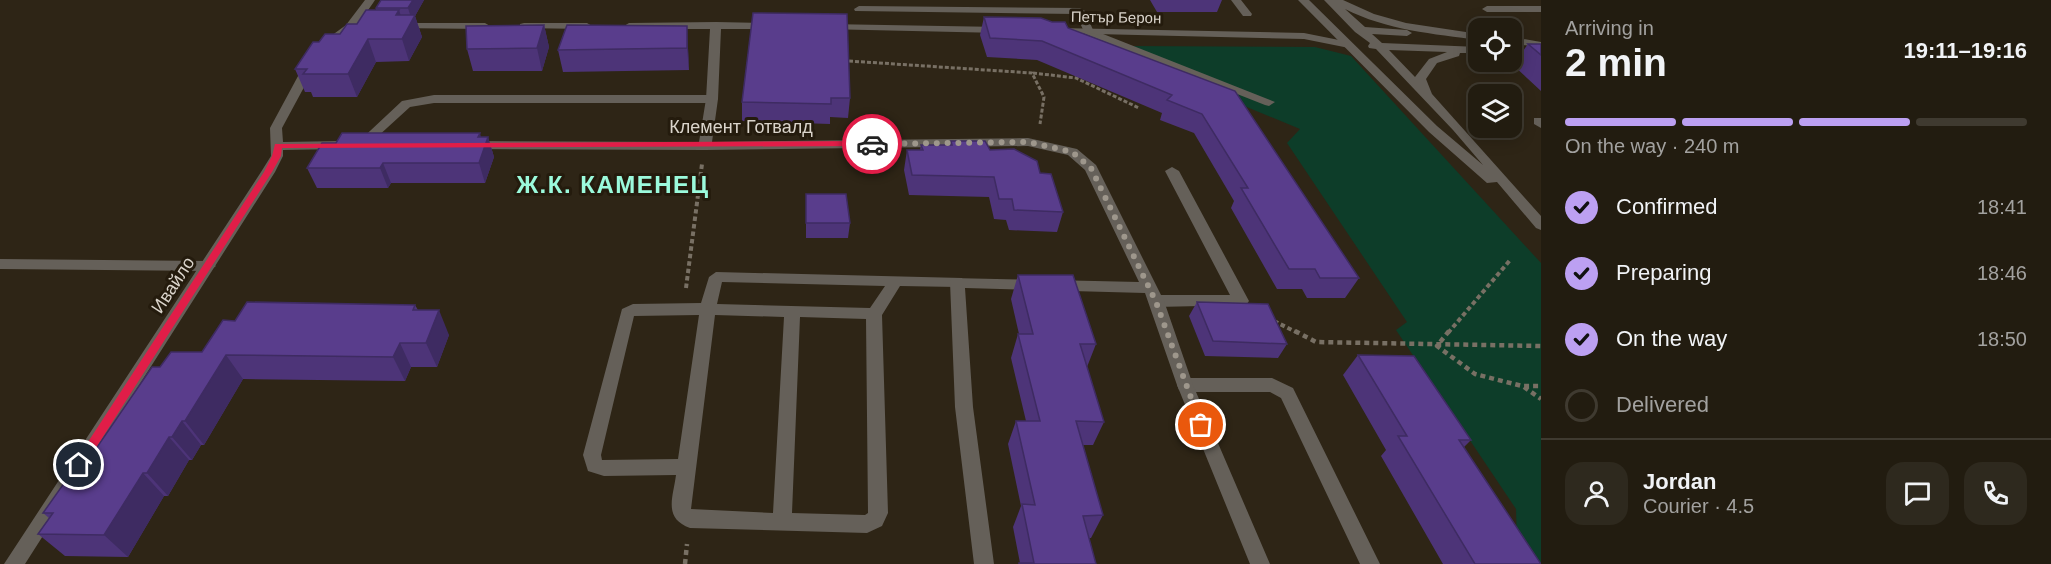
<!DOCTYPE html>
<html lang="en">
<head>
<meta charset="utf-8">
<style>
  :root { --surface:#221c10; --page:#2e291e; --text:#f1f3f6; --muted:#a2a19f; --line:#3f3a30; --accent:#bca0f2 }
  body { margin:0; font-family:Arial,sans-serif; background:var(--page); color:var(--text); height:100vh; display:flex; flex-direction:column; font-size:22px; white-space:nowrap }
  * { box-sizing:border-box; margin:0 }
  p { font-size:20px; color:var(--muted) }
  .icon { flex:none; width:33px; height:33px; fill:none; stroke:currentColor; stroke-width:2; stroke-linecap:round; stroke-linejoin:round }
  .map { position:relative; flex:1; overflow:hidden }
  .details { display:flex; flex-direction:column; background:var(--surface); width:510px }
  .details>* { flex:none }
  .fabs { position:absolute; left:1468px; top:18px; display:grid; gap:12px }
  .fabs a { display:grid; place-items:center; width:54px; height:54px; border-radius:12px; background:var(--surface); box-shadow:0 3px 15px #0003,0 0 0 2px var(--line); font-size:30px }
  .pin { position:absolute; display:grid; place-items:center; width:51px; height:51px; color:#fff; margin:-26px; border:3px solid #fff; border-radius:50%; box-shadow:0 2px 6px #0007 }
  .courier { position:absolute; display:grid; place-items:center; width:60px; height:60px; margin:-30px; border:4px solid #e11d48; border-radius:50%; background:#fff; color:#222; box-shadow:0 2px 8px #0007 }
  .headline em { font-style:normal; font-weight:700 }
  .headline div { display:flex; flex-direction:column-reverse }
  .headline { display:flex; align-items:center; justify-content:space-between; height:102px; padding:0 24px }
  h1 { font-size:39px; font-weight:700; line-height:45px }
  .bar { display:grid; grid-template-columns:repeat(4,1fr); gap:9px 6px; align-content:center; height:72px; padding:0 24px }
  .bar i { height:8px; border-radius:4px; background:var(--line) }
  .bar .current { background:var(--accent) }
  .bar p { grid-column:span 4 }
  .line { display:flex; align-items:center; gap:15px; padding:0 24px; border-top:2px solid var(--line) }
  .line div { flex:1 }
  .round { display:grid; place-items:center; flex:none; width:63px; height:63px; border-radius:18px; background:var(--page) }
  ol { padding:0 24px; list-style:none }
  li { display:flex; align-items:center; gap:18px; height:66px }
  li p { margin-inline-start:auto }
  li .icon { padding:6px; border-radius:50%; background:var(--accent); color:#111; stroke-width:4 }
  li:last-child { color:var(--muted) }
  li i { width:33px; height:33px; border:3px solid var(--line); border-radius:50% }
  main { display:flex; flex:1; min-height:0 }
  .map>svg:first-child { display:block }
</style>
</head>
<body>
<main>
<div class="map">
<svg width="1541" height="564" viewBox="0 0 1541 564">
  <rect width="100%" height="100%" fill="#2e2516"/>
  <path fill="#0d3d29" d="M 1123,46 L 1315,47 L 1351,56 L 1541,263 L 1541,564 L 1517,543 L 1516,509 L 1396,330 L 1407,322 L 1287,143 L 1300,129 L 1124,56 Z"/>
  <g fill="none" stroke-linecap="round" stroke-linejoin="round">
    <path stroke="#787064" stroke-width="3" stroke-dasharray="4 2" stroke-linecap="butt" d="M 849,61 L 1032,73 L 1044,97 L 1040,124
      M 1033,73 L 1076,78 L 1139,108"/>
    <path stroke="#787064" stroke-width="4" stroke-dasharray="4.5 3" stroke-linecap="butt" d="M 686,288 L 702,164
      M 1274,321 L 1298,333
      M 1448,333 L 1511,259"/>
    <path stroke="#787064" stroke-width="4.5" stroke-dasharray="5 4" stroke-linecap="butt" d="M 1295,331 L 1316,342 L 1541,346
      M 1449,331 L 1437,346 L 1475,374 L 1522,386 L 1541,386
      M 1524,387 L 1541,399
      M 685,564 L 687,544"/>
    <path fill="#656059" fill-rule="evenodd" d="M 1231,0 L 1241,0 L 1252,14 L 1251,16 L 1243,16 Z
      M 859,6 L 1080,8 L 1085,11 L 1093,30 L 1275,102 L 1269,106 L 1265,105 L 1085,34 L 1076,14 L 855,11 L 854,9 Z
      M 1541,6 L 1541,12 L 1487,12 L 1482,9 L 1487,6 Z
      M 434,95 L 712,95 L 718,99 L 712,103 L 434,103 L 410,107 L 365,148 L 357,148 L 355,145 L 402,101 Z
      M 1172,167 L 1179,171 L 1249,301 L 1246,305 L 1156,307 L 1148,301 L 1156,295 L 1230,295 L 1165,171 Z
      M 0,259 L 209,261 L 216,266 L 209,271 L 0,269 Z
      M 716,272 L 962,278 L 964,282 L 962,286 L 957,287 L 900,286 L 882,315 L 888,513 L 882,526 L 867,533 L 690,528 C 663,518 673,498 676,475 L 604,476 L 588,471 L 583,455 L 622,309 L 633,304 L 701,303 L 709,277 ZM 722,282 L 885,286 L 870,308 L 717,304 ZM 699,315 L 678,459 L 602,460 L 601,455 L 634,316 ZM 715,315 L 784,317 L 773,513 L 691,509 ZM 800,317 L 866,319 L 868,513 L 865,515 L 792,513 Z
      M 1185,378 L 1272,378 L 1293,388 L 1380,564 L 1360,564 L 1281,398 L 1270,392 L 1185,392 L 1179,390 L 1177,385 L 1179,380 Z"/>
    <path fill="#656059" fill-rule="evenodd" d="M 365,0 L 375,0 C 365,15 340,51 320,48 L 320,44 L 346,25 Z
      M 716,22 L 770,23 L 775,26 L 770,29 L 721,29 L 718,99 L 712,142 L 1028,138 L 1077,149 L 1096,165 L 1164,301 L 1193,385 L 1270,564 L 1250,564 L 1177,385 L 1145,293 L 965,288 L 973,407 L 994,564 L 974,564 L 955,407 L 950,282 L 952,278 L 1139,282 L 1085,170 L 1068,155 L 1028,146 L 705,150 L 470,149 L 464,145 L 470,141 L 699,142 L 706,99 L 710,29 L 629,29 L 624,26 L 629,23 Z
      M 398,23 L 485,23 L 490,26 L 485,29 L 394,28 L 394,24 Z
      M 524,23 L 587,23 L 592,26 L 587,29 L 520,28 L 520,24 Z
      M 827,24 L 1001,27 L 1006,30 L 1001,33 L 823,29 L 822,27 Z
      M 1058,28 L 1304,33 L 1349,42 L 1354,45 L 1349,48 L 1304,39 L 1054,33 L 1054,29 Z
      M 310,62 L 316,65 L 282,128 L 283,142 L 341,141 L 347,145 L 341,149 L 283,150 L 283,156 L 275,172 L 25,564 L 4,564 L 261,172 L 271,156 L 270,128 L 304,65 Z
      M 1534,118 L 1541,118 L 1541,128 L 1534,124 Z"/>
    <path fill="#656059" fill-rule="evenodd" d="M 1298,0 L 1309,0 L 1437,126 L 1483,165 L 1453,130 L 1376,49 L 1369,48 L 1368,46 L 1370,43 L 1355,32 L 1324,0 L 1343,0 L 1374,14 L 1406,23 L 1479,34 L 1479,40 C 1434,34 1386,30 1345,9 L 1365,27 L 1407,30 L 1412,33 L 1407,36 L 1372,34 L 1382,43 L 1479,47 L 1479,53 L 1460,53 L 1459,56 L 1437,63 L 1426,79 L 1432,94 L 1541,216 L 1541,230 L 1536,228 L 1497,182 L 1487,183 L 1429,132 ZM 1389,50 L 1447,52 L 1429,59 L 1415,77 Z
      M 1512,37 L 1541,42 L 1541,48 L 1512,43 Z"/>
  </g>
  <path fill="#4d3478" d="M 381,0 L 424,0 L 415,16 L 422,37 L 409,61 L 376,62 L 357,97 L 313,97 L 311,92 L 305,92 L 295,69 L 319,42 L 340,34 L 357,24 L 376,10 L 376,8 Z
    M 1150,0 L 1222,0 L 1217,12 L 1157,12 Z
    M 753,13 L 850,98 L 848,118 L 830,117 L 830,124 L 742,121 L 742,102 Z
    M 984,17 L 1068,28 L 1235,91 L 1359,278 L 1345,298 L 1307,298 L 1302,289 L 1277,289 L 1231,208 L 1234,201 L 1194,133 L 1160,120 L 1162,113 L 1037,60 L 987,57 L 980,35 Z
    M 544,25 L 549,47 L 542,71 L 473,71 L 467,49 Z
    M 1528,44 L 1541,44 L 1541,91 L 1513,65 Z
    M 688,48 L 689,70 L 563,72 L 558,50 Z
    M 488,137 L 494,157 L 485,183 L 391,183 L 388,188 L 317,188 L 307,168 L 336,143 Z
    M 951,141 L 990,150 L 1040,173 L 1063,212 L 1057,232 L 1009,230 L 1006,220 L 994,219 L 989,197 L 909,195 L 904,170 L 907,150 L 920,150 L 921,145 L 950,145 Z
    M 806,194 L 850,223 L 848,238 L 806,238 Z
    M 1018,275 L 1096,344 L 1087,367 L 1104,422 L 1093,445 L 1083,445 L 1103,515 L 1091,538 L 1089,538 L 1096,564 L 1019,564 L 1020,563 L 1013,527 L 1021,506 L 1008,444 L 1016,421 L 1026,421 L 1011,358 L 1018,334 L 1019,334 L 1011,299 Z
    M 1197,302 L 1287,344 L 1278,358 L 1205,356 L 1189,316 Z
    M 415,305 L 418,310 L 449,335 L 437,367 L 411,367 L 405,381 L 243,379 L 204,445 L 201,445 L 192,460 L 189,460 L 168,496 L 164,496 L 128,557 L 65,556 L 38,534 L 49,518 L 43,513 L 80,472 L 160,367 L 202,352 L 235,321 Z
    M 1358,355 L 1471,440 L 1464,447 L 1541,564 L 1443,564 L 1381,456 L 1386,450 L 1343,375 Z"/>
  <path fill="#3e2b62" d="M 413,0 L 424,0 L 415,16 L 422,37 L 409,61 L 402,39 L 396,15 L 399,10 L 406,31 L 412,21 L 408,8 Z
    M 544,25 L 549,47 L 542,71 L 537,48 Z
    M 687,26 L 689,70 L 687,48 Z
    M 368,39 L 376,62 L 357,97 L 348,74 Z
    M 480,133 L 484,149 L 488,137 L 494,157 L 485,183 L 479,163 L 478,137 Z
    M 383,163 L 391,183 L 388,188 L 380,168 Z
    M 439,310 L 449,335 L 437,367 L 426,343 Z
    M 400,343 L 411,367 L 405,381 L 393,357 Z
    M 226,355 L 243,379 L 204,445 L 185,421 Z
    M 182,421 L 201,445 L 192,460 L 172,437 Z
    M 169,437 L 189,460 L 168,496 L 147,473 Z
    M 143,473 L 164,496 L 128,557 L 104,535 Z"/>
  <path fill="#593d8c" stroke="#3e2b62" stroke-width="1.5" d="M 381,0 L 413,0 L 408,8 L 376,8 Z
    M 366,10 L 399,10 L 396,15 L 415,15 L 402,39 L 368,39 L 348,74 L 303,74 L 307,69 L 295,69 L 313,42 L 319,42 L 325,34 L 340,34 L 347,24 L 357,24 Z
    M 753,13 L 847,14 L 850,98 L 831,98 L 831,104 L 742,102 Z
    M 984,17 L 1041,18 L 1052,22 L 1065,22 L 1068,28 L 1235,91 L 1359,278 L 1320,278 L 1315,269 L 1289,269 L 1241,188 L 1248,188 L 1202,114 L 1167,100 L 1172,95 L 1042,41 L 990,38 Z
    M 544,25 L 537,48 L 467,49 L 466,26 Z
    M 567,25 L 687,26 L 687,48 L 558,50 Z
    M 1528,44 L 1541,44 L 1541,55 Z
    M 342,133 L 480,133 L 478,137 L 488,137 L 479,163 L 383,163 L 380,168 L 307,168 L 322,143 L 336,143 Z
    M 951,141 L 985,141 L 990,150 L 1014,149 L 1037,161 L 1040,173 L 1051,174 L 1063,212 L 1014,210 L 1012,199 L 999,199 L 994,177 L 912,175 L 907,150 L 923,150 L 921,145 L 952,145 Z
    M 806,194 L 846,194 L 850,223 L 806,223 Z
    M 1018,275 L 1073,275 L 1096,344 L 1080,344 L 1104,422 L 1076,421 L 1103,515 L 1083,516 L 1096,564 L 1019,564 L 1019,563 L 1034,563 L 1022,504 L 1035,505 L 1016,421 L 1040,421 L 1018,334 L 1033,334 Z
    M 247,302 L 415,305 L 413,310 L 439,310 L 426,343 L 400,343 L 393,357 L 226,355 L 185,421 L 182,421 L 172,437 L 169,437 L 147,473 L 143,473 L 104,535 L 38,534 L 53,513 L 43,513 L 72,472 L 80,472 L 152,367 L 160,367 L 171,352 L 202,352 L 223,320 L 235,321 Z
    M 1197,302 L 1268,304 L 1287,344 L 1213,341 Z
    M 1358,355 L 1414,356 L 1471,440 L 1459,440 L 1541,564 L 1475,564 L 1398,436 L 1407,436 Z"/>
  <path fill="#e11d48" d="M 872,141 L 875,146 L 282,148 L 281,156 L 272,172 L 83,468 L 75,468 L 73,465 L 264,172 L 272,156 L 275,144 Z"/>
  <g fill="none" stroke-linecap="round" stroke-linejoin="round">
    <path stroke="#9e978c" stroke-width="6" stroke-dasharray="0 10.8" d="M 872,144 L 1028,142 L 1072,152 L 1091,168 L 1156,302 L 1201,425"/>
  </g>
  <g text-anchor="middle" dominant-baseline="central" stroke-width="6" stroke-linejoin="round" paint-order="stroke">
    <g font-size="15" fill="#dad4cb" stroke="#241b0d">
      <text transform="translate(1116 17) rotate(1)">Петър Берон</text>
    </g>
    <g font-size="18" fill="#dad4cb" stroke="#241b0d">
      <text x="741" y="127">Клемент Готвалд</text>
      <text transform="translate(173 285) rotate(-57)">Ивайло</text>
    </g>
    <g font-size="24" font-weight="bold" letter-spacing="1.5" fill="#9bfadc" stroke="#241b0d">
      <text x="613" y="184">Ж.К. КАМЕНЕЦ</text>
    </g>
  </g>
</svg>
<div class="fabs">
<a><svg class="icon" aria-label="locate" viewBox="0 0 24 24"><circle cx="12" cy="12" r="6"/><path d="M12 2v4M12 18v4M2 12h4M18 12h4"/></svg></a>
<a><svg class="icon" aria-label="layers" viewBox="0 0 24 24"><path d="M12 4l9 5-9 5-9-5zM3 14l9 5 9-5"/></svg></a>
</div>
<div class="pin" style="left:1201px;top:425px;background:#ea580c"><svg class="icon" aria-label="bag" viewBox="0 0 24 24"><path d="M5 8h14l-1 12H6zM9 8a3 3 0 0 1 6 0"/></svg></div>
<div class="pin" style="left:79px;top:465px;background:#1f2937"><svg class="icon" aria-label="home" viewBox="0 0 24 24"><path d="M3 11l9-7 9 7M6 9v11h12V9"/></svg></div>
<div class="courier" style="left:872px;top:144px"><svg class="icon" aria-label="car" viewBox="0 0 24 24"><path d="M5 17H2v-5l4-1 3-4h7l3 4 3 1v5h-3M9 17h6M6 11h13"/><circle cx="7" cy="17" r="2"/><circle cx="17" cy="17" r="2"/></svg></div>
</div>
<section class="details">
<div class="headline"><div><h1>2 min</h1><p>Arriving in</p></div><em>19:11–19:16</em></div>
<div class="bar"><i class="current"></i><i class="current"></i><i class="current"></i><i></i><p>On the way · 240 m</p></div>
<ol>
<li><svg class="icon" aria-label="check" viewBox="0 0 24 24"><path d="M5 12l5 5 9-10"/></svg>Confirmed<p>18:41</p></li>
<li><svg class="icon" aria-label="check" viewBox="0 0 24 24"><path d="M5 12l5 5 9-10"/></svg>Preparing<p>18:46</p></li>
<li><svg class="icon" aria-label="check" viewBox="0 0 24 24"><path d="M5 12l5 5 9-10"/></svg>On the way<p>18:50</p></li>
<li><i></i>Delivered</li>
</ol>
<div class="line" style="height:108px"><a class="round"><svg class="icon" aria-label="person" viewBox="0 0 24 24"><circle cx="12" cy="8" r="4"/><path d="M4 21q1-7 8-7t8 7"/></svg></a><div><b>Jordan</b><p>Courier · 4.5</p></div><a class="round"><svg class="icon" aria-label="chat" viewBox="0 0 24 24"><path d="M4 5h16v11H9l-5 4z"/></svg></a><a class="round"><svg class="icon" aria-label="phone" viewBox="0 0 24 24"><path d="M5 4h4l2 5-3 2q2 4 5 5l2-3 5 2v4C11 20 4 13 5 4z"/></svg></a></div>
</section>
</main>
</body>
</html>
